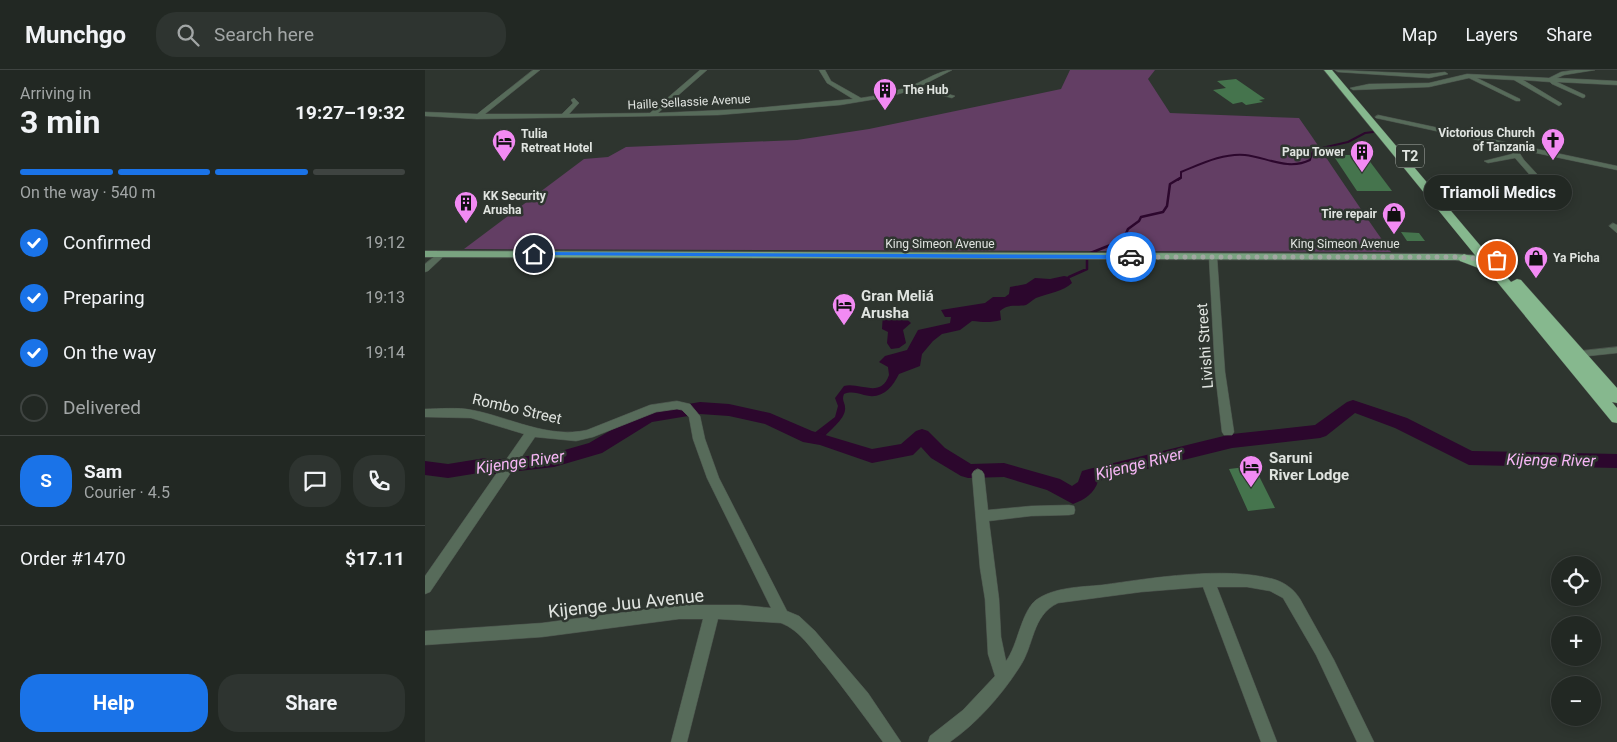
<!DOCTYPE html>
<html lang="en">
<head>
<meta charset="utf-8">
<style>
  :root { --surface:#222823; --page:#2e3430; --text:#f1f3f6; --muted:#a2a6a6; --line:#3f4441; --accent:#1a73e8 }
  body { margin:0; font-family:Roboto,sans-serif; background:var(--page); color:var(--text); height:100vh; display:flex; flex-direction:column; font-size:19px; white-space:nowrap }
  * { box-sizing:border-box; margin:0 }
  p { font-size:16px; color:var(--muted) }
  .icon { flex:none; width:28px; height:28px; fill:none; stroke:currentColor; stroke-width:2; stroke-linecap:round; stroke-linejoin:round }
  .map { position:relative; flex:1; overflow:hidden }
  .details { display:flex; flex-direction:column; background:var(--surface); width:425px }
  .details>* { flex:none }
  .fabs { position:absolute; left:1126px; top:486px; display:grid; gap:10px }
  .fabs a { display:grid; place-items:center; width:50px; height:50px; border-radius:50%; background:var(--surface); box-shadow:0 2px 12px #0003,0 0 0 1px var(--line); font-size:25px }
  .pin { position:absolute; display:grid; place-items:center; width:42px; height:42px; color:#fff; margin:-21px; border:2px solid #fff; border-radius:50%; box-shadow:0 1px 5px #0007 }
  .courier { position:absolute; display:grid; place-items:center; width:50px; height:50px; margin:-25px; border:4px solid #1a73e8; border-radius:50%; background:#fff; color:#222; box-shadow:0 1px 6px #0007 }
  .bubble { position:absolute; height:35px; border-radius:18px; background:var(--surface); box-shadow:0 2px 12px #0003,0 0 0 1px var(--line); font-size:16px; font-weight:700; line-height:35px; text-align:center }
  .headline em { font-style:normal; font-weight:700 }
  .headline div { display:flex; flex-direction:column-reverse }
  .headline { display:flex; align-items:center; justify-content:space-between; height:85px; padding:0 20px }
  h1 { font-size:32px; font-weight:700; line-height:38px }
  .bar { display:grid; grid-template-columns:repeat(4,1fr); gap:8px 5px; align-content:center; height:60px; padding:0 20px }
  .bar i { height:6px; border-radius:4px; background:var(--line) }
  .bar .current { background:var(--accent) }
  .bar p { grid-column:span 4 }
  .line { display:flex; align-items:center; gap:12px; padding:0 20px; border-top:1px solid var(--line) }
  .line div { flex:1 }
  .round { display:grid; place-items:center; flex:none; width:52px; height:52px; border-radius:20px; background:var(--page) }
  ol { padding:0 20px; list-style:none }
  li { display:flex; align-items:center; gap:15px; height:55px }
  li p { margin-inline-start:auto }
  li .icon { padding:5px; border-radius:50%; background:var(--accent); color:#fff; stroke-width:4 }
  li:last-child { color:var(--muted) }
  li i { width:28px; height:28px; border:2px solid var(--line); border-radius:50% }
  .action { display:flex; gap:10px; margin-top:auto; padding:10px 20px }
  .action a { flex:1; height:58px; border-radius:20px; background:var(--accent); color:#fff; font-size:20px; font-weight:700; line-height:58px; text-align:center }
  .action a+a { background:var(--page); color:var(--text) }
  header { display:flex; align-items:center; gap:30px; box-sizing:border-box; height:70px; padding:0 25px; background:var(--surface); border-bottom:1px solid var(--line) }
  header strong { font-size:24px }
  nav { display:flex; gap:28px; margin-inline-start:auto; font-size:18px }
  .search { width:350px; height:45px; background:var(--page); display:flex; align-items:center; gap:12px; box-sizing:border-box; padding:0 18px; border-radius:20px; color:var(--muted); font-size:19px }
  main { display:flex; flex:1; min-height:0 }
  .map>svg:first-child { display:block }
</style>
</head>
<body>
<header>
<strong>Munchgo</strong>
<div class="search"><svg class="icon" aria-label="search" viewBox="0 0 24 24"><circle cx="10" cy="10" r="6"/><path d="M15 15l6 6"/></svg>Search here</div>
<nav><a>Map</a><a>Layers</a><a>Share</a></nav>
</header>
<main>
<section class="details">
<div class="headline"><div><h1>3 min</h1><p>Arriving in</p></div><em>19:27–19:32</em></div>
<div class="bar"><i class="current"></i><i class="current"></i><i class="current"></i><i></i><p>On the way · 540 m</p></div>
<ol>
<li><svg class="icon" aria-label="check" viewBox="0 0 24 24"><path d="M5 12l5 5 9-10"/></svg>Confirmed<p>19:12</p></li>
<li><svg class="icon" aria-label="check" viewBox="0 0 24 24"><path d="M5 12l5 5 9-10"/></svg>Preparing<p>19:13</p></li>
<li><svg class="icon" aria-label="check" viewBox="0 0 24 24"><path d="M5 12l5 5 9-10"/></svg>On the way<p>19:14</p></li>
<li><i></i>Delivered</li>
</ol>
<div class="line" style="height:90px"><b class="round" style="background:var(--accent);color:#fff">S</b><div><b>Sam</b><p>Courier · 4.5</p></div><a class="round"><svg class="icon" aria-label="chat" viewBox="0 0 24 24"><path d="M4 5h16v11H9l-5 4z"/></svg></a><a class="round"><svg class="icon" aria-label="phone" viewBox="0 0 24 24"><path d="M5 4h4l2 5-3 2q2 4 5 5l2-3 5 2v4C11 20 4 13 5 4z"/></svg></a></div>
<div class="line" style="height:65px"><div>Order #1470</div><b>$17.11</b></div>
<div class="action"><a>Help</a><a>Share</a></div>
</section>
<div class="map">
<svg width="1192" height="672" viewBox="0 0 1192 672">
  <rect width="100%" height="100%" fill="#2e352f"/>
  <path fill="#633e64" d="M 645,0 L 730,0 L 723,9 L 745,43 L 874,48 C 905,92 934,138 966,182 L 39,179 L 159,89 L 183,87 L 201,77 L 372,70 L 444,59 L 636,19 Z"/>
  <path fill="#2c072d" d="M 639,206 L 644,207 L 647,213 C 639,221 622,224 611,228 C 607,230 605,233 601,235 C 591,237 584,233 575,241 L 576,250 C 565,253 558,252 547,251 L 535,260 L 517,264 L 508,271 L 497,284 L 495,296 L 474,304 C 467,318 457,330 439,325 C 432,323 426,321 419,324 C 416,331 421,333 420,340 C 419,350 404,361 397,369 L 384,367 L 410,347 L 413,336 L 410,328 L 419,316 C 435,312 456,329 464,305 L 463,297 L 454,292 L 460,286 L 482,280 L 493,260 L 525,253 L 526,247 L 520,247 L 516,240 L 560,233 L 568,227 L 580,227 L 584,224 L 585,217 L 601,214 L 610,208 L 625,209 Z
    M 470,240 L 477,241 L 476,244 L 486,253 L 478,260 L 481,273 L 474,278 L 466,279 L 462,273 L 463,262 L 457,259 L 458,243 Z"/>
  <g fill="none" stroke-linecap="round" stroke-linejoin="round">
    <path stroke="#2c072d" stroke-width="2" d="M 753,110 L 756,108 L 756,102 C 776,94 798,83 820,85 C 841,87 863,101 885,90 L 888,80 L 923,72 L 940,63 L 948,62"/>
    <path stroke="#2c072d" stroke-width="2.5" d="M 663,184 L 698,170 L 703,159 L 714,151 L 716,147 L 738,142 L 742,136 L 745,114 L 755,108
      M 644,207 L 662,199 L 662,190"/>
    <path fill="#2c072d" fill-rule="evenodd" d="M 928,330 L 982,348 L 1047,381 L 1192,384 L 1192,398 L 1044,395 L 970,358 L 930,343 L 901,366 L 895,368 L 807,378 L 673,411 C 670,423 659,430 648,434 L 622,420 L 579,407 L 543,408 L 536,406 L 506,388 L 496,377 L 488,385 L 447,393 L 395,375 L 378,372 L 340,354 L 304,346 L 275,344 L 227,352 L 177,383 L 129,397 L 68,404 L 60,402 L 23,408 L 0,405 L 0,391 L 23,394 L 60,388 L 68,390 L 129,383 L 164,373 L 217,342 L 275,332 L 304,334 L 345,343 L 387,361 L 447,379 L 476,374 L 491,361 L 497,359 L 503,361 L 520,378 L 546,394 L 579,393 L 635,409 L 647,416 L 653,412 L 657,401 L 664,399 L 807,364 L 890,355 L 922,332 Z"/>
  </g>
  <path fill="#45744d" d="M 811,9 L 840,29 L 834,30 L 838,32 L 821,35 L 817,32 L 808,34 L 788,20 L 801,18 L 792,11 Z
    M 908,85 L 940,85 L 967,121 L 932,121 Z
    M 976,162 L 994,163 L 1000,171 L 982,171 Z
    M 829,396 L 850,438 L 823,441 L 804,399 Z"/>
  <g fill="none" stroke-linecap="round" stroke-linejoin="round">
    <g stroke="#4a514b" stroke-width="1">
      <path id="minor" d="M 108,0 L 115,0 L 60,44 L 137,44 L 148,33 L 146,30 L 149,28 L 154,33 L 144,44 L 225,43 L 275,0 L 282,0 L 233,43 L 321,39 L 428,29 L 402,13 L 394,0 L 400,0 L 406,11 L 436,28 C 451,26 467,22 483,17 C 496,13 514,0 527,0 L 496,16 L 530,26 L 527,28 L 491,19 L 463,27 L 415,35 L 293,45 L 52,49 L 0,46 L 0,42 L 52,44 Z
        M 910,0 L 1004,4 L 1020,2 L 1023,4 L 1004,8 L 913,2 Z
        M 1150,0 L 1170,0 L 1139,5 L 1132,8 L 1192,11 L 1192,15 L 1132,12 L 1160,25 L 1160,27 L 1158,28 L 1127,14 L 1125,12 L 1098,10 L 1136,33 L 1137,34 L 1134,36 L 1089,10 L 1052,8 L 1095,29 L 1095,31 L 1091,31 L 1044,8 L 1004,17 L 928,20 L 925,18 L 944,14 L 1004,13 L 1042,4 L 1124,8 L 1136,2 Z
        M 953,45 L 1192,96 L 1192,100 L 1092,79 L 1099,90 L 1125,118 L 1121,120 L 1118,120 L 1090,88 L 1063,93 L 1059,91 L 1087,84 L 1085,77 L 951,48 L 950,47 Z
        M 1188,153 L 1192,155 L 1192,163 L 1184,156 Z
        M 16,181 L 19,182 L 19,186 L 3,201 L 0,202 L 0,194 Z
        M 788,184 L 792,187 L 800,302 L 809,362 L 807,365 L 799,365 L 797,362 L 790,302 L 784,187 Z
        M 1192,277 L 1192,283 L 1154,287 L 1149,284 L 1154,281 Z
        M 252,331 L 265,334 L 275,346 L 280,369 L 294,408 L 362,541 L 374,546 L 390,561 L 443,623 L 476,672 L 458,672 C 439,646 420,620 400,595 C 387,580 375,560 356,553 L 293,549 L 262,672 L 246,672 L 278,549 L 254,549 L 117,567 L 0,575 L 0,561 L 117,553 L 254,535 L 315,535 L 346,538 L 282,408 L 268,369 L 264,347 L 257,340 L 252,339 L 231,342 L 168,367 L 151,371 L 110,367 L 5,522 L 0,524 L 0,506 L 99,364 L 46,348 L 0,347 L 0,339 C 15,339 32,337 47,340 C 84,347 123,369 162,360 L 225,335 Z
        M 553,399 L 557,401 L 559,404 L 563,440 L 606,436 L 644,435 L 649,436 L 650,440 L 649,444 L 644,445 L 606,446 L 564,451 L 574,529 L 576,567 L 581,591 C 593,575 596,542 611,530 C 629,517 656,517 677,515 C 727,508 799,496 848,509 C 859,512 869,519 875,529 L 909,590 L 949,672 L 932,672 L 891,585 L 858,528 L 845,521 L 822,517 L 792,517 L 852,672 L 836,672 L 778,517 L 716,522 L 633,533 C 606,546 610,575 594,598 C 576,626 552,653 525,672 L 503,672 L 505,666 L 538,640 L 570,606 L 563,584 L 560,529 L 555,498 L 547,404 L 549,401 Z"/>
    </g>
    <g stroke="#4a514b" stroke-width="2">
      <path id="major" d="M 0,181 L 1030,184 L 1072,187 L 1077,190 L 1072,193 L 1030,190 L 0,187 Z"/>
    </g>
    <g stroke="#4a514b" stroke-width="1">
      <path id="highway" d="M 899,0 L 907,0 L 1086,212 L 1092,209 L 1096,210 L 1192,318 L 1192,333 L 1187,332 L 1192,338 L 1192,353 L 1187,352 L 1064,202 L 1035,191 L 1033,188 L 1039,184 L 1054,190 Z"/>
    </g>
    <use href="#minor" fill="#576b5a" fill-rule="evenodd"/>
    <use href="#major" fill="#79a380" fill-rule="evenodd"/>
    <use href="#highway" fill="#86b88e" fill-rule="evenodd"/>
  </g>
  <path fill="#1a73e8" d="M 109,182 L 706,185 L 709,187 L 706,189 L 107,185 L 106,184 Z"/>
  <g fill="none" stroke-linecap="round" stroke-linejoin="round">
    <path stroke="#a2a7a2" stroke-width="5" stroke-dasharray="0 9" d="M 706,187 L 1030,187 L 1072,190"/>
  </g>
  <defs>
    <g id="building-pin" transform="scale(1.25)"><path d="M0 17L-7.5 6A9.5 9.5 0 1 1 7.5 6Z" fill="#f28af3" stroke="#2e352f"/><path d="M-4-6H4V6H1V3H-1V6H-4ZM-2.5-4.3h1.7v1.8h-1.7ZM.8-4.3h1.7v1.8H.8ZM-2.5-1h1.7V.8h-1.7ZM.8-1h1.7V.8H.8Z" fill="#111"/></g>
    <g id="church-pin" transform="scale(1.25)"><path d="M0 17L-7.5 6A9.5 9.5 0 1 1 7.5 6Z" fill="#f28af3" stroke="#2e352f"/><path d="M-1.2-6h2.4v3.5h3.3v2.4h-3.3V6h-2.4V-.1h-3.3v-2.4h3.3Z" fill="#111"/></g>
    <g id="hotel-pin" transform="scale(1.25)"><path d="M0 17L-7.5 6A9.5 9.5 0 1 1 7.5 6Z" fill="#f28af3" stroke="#2e352f"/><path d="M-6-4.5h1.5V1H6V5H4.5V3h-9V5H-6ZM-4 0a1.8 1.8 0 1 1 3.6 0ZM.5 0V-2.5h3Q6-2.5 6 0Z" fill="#111"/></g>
    <g id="shop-pin" transform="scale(1.25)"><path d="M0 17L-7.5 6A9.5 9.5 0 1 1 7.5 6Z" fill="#f28af3" stroke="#2e352f"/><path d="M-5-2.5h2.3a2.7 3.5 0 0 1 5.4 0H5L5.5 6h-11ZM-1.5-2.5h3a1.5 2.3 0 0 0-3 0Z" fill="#111"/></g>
  </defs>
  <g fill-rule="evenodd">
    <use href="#building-pin" x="460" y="20"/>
    <use href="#church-pin" x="1128" y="70"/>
    <use href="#hotel-pin" x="79" y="71"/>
    <use href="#building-pin" x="937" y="82"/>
    <use href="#building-pin" x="41" y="133"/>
    <use href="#shop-pin" x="969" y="144"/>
    <use href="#shop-pin" x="1111" y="188"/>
    <use href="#hotel-pin" x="419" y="235"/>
    <use href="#hotel-pin" x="826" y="397"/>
  </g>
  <g text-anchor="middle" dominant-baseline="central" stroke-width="5" stroke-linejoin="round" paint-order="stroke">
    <g font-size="12" font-weight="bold" fill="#e0e4e0" stroke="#2e352f" text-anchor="start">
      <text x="478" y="20">The Hub</text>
      <text x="1110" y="63" text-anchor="end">Victorious Church<tspan x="1110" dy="14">of Tanzania</tspan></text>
      <text x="96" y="64">Tulia<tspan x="96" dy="14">Retreat Hotel</tspan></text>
      <text x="920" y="82" text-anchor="end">Papu Tower</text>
      <text x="58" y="126">KK Security<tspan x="58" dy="14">Arusha</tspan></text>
      <text x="952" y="144" text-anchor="end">Tire repair</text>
      <text x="1128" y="188">Ya Picha</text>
    </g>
    <g font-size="12" fill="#e0e4e0" stroke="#2e352f">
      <text transform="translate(264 32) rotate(-3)">Haille Sellassie Avenue</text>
      <text x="515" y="174">King Simeon Avenue</text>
      <text x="920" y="174">King Simeon Avenue</text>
    </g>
    <rect fill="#2e352f" stroke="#abb0ab" stroke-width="1" x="971" y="74.5" width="28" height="23" rx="4"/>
    <g font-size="14" font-weight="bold" fill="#e0e4e0">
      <text x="985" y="86">T2</text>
    </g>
    <g font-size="15" font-weight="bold" fill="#e0e4e0" stroke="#2e352f" text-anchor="start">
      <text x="436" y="226">Gran Meliá<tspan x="436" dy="17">Arusha</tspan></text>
      <text x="844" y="388">Saruni<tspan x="844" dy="17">River Lodge</tspan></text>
    </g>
    <g font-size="15" fill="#e0e4e0" stroke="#2e352f">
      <text transform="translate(780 276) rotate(-94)">Livishi Street</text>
      <text transform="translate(92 339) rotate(13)">Rombo Street</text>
    </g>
    <g font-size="16" font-style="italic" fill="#f6b6f5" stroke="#2e352f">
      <text transform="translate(1126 390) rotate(1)">Kijenge River</text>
      <text transform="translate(95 392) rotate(-8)">Kijenge River</text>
      <text transform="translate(714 394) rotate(-14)">Kijenge River</text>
    </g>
    <g font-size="18" fill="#e0e4e0" stroke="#2e352f">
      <text transform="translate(201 533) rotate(-6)">Kijenge Juu Avenue</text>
    </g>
  </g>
</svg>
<div class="fabs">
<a><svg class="icon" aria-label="locate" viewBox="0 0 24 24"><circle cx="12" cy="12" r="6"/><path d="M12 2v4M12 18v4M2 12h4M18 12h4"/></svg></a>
<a>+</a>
<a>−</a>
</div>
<div class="pin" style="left:1072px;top:190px;background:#ea580c"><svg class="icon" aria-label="bag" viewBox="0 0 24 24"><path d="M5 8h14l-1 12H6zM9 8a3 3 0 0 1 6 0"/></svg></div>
<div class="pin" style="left:109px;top:184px;background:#1f2937"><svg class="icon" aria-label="home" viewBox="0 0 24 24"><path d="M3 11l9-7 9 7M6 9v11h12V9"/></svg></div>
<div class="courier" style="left:706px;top:187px"><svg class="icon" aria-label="car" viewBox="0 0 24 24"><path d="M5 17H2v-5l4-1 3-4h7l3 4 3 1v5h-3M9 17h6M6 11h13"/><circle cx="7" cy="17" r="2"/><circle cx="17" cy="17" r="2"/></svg></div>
<div class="bubble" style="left:999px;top:105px;width:148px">Triamoli Medics</div>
</div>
</main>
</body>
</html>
